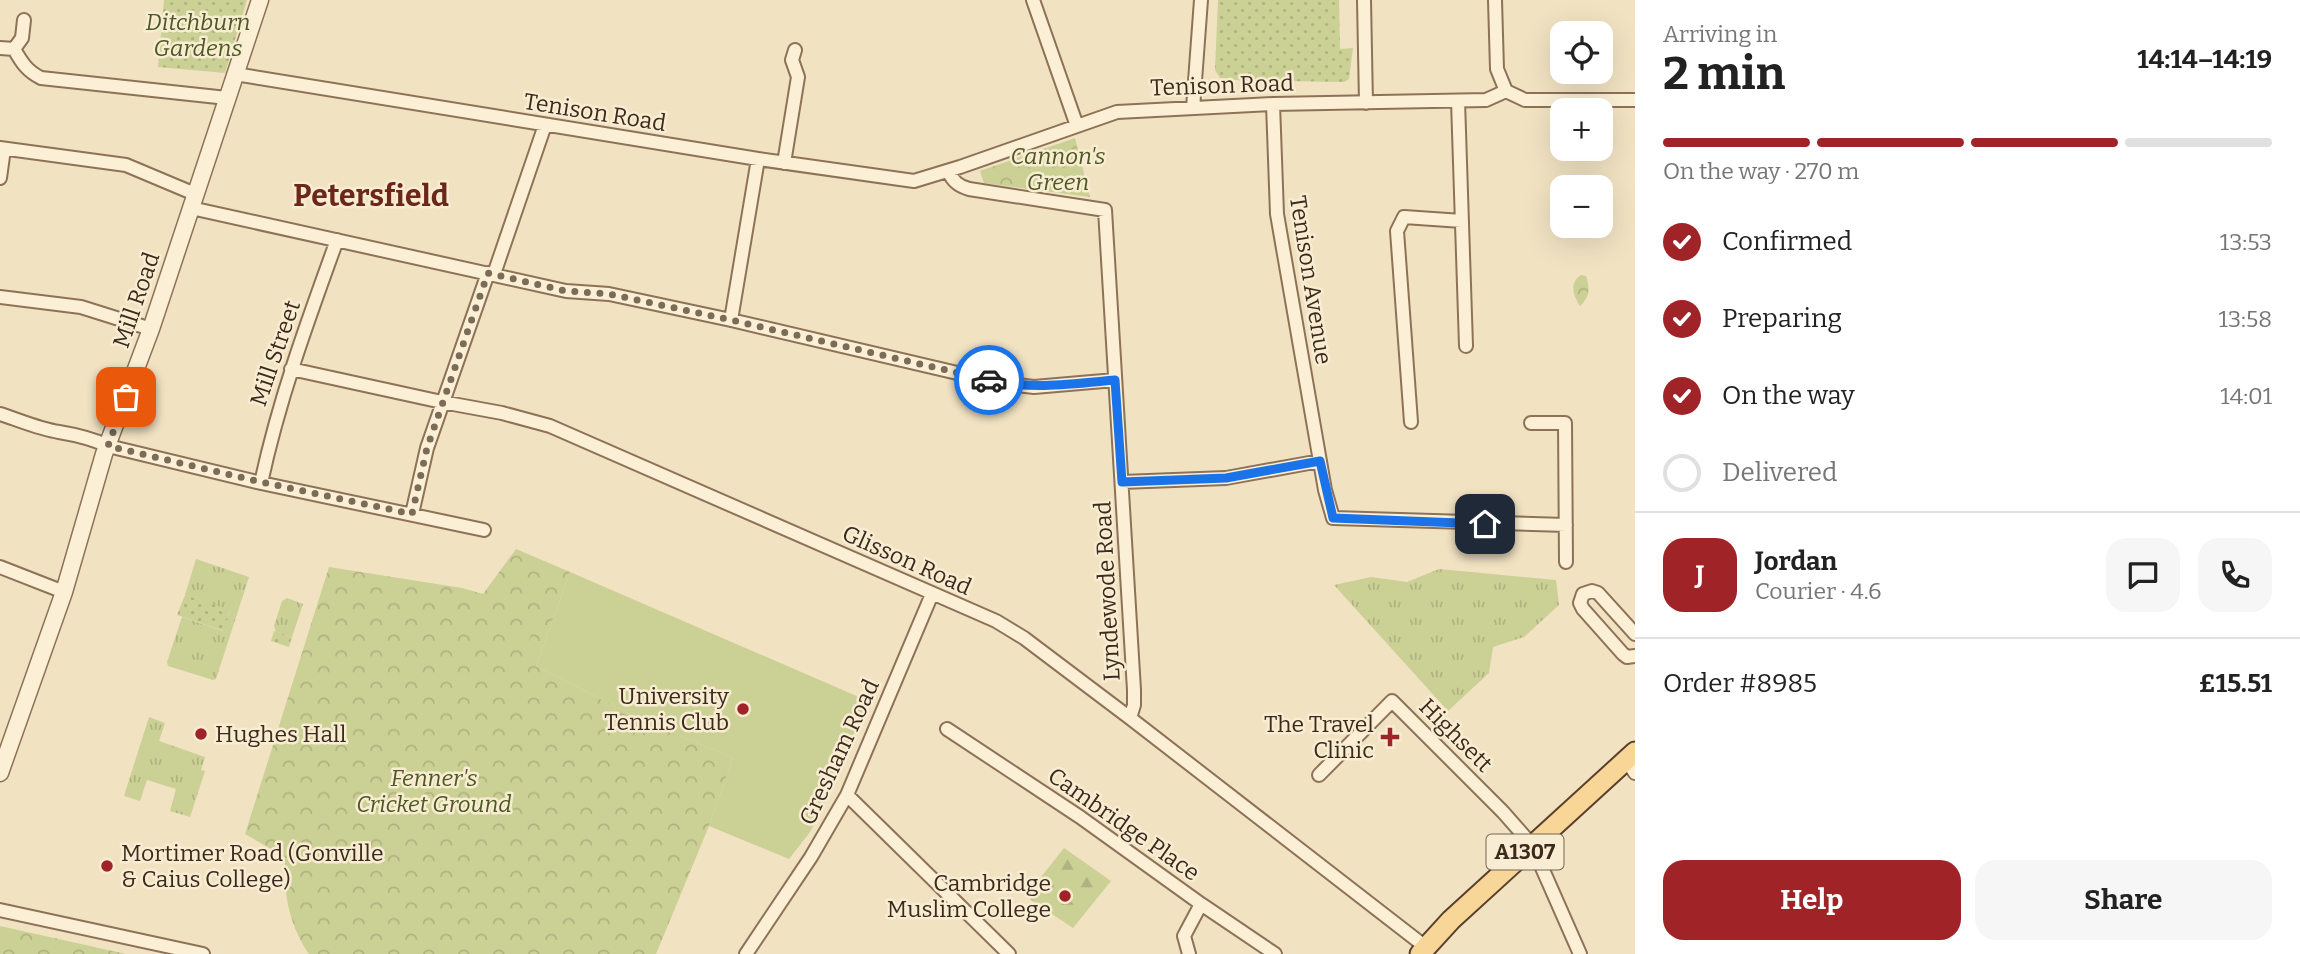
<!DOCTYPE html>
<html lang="en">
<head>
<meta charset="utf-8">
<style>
  :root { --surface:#fff; --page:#f6f6f6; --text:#222; --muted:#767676; --line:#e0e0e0; --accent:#a02328 }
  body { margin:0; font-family:Bitter,serif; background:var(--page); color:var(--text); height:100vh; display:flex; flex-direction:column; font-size:26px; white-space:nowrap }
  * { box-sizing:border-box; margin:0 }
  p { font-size:23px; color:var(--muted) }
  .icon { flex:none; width:38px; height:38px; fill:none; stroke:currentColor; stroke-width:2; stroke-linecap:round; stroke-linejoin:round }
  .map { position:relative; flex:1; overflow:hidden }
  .side { display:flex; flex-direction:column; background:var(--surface); width:665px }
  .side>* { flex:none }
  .tools { position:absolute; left:1550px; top:21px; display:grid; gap:14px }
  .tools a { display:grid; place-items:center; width:63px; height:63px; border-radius:14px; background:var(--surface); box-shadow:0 7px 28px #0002; font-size:35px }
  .pin { position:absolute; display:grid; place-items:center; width:60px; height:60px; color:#fff; margin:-30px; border-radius:14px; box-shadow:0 4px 10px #0006 }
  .courier { position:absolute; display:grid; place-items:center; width:70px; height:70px; margin:-35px; border:5px solid #1a73e8; border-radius:50%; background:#fff; color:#222; box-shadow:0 2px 9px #0007 }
  .overview em { font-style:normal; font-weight:700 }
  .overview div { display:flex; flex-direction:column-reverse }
  .overview { display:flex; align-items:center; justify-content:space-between; height:119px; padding:0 28px }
  h1 { font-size:46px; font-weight:700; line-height:52px }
  .bar { display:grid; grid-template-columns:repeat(4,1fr); gap:10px 7px; align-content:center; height:84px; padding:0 28px }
  .bar i { height:9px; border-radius:5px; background:var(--line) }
  .bar .current { background:var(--accent) }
  .bar p { grid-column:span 4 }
  .line { display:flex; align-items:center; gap:18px; padding:0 28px; border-top:2px solid var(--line) }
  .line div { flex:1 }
  .round { display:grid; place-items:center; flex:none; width:74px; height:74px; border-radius:21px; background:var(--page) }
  ol { padding:0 28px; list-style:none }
  li { display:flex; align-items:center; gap:21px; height:77px }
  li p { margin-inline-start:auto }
  li .icon { padding:7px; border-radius:50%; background:var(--accent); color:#fff; stroke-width:4 }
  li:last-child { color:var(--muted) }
  li i { width:38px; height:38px; border:4px solid var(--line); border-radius:50% }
  .primary-button { display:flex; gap:14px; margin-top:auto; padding:14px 28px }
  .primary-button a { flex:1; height:80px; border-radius:21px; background:var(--accent); color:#fff; font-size:28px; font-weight:700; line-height:80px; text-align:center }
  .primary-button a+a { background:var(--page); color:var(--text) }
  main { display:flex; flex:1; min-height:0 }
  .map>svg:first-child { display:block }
</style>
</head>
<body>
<main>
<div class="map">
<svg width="1635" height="954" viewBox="0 0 1635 954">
  <defs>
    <pattern id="grass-tufts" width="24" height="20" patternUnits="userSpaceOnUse" patternTransform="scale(1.75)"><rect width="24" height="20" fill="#cbd095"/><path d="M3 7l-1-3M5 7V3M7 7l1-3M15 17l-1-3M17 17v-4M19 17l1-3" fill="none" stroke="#afb380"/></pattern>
    <pattern id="forest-firs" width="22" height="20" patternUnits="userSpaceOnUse" patternTransform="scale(1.75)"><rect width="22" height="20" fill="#cbd095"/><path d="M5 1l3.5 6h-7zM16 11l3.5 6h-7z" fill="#afb380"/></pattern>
    <pattern id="park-crowns" width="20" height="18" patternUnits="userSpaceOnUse" patternTransform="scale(1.75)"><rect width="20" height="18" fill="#cbd095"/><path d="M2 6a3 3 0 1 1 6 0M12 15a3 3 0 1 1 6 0" fill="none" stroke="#afb380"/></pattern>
    <pattern id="garden-dots" width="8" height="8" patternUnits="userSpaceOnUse" patternTransform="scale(1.75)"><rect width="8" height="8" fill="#cbd095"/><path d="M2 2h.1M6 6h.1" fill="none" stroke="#afb380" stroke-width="1.8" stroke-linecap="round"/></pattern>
  </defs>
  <rect width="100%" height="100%" fill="#f1e2c2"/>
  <path fill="url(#grass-tufts)" d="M 196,559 L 249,577 L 216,679 L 213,680 L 168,666 L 167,662 L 182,617 L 223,631 L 230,611 L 185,595 Z
    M 1439,569 L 1556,580 L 1559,605 L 1524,637 L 1493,647 L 1489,673 L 1448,711 L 1334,585 L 1371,577 L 1407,582 Z
    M 287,598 L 303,604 L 292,637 L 276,632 L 274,626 L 282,601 Z
    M 149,717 L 165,723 L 159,741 L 205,757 L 201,770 L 205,771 L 190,817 L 170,811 L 176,789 L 147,780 L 140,801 L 124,796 Z"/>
  <path fill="url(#forest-firs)" d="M 1064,848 L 1111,881 L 1073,928 L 1031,900 L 1030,891 Z"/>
  <path fill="url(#park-crowns)" d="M 1075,138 L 1090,197 L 984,183 L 980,171 Z
    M 1581,275 L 1586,276 C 1590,288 1590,297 1580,306 C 1573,295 1569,283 1581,275 Z
    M 516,549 L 570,572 L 536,666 L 634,716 L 733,758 L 709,826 L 656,954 L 309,954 C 289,925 283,892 285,857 L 245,834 L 329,567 L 462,588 L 483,594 Z
    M 0,926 L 126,954 L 0,954 Z"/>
  <path fill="url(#garden-dots)" d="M 164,0 L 247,0 L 225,73 L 158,67 Z
    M 1218,0 L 1339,0 L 1340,49 L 1353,48 L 1349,79 L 1344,82 L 1231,80 L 1220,78 L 1215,70 Z
    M 185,595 L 230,610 L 224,631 L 177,615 Z
    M 274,631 L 292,637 L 289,647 L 271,641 Z"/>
  <path fill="#cbd095" d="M 570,572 L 868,701 L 821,811 L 810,832 L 789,859 L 709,826 L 733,758 L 634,716 L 536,666 Z
    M 514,628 L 531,635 L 527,645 L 510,638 Z"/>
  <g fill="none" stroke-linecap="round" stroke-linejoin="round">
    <g stroke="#8d7258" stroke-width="16">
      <path id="minor" d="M 1033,0 L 1077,126
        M 1364,0 L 1366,103
        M 1495,0 L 1497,69 L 1506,91 L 1525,100 L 1635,100
        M 0,48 L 14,49 C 22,63 27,71 41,78 L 227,98
        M 14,49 L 22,38 L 24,20
        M 235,74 L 758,159 L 914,181 L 960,167 L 1117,112 L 1273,104 L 1486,100 L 1506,91
        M 1458,101 L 1466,346
        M 1273,104 L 1277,214 L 1325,490 L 1333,518 L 1566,525
        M 1193,108 L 1201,0
        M 0,148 L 126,165 L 195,194
        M 784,163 L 798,77 L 792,60 L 795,50
        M 948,171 C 953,181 958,186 969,189 L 1105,210 L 1134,690 L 1134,705 L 1130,718
        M 0,178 L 4,149
        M 191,208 L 566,291 L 609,294 L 731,320 L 1000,383 L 1034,387 L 1115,380
        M 494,274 L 545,125
        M 0,297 L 81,307 L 151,329
        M 731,320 L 758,159
        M 291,369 L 442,402 L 502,413 L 550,426 L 996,621 L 1024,638 L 1130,718 L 1427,948
        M 0,414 C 19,420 39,429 59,432 C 77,435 91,438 108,446 L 261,483 L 484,530
        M 1411,422 L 1397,231 L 1404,217 L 1462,221
        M 1531,423 L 1565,423 L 1566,562
        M 1122,482 L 1226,478 L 1320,461
        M 261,483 C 279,399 308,320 337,240
        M 412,514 L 427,448 L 488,273
        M 0,567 L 64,592
        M 1635,634 L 1598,593 L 1592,591 L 1583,594 L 1580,603 L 1583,609 L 1623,654 L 1627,657 L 1635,656
        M 947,729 L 1080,817 L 1201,904 L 1275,954
        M 1626,760 L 1635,773
        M 1319,775 L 1392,701 L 1503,812 L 1532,845 L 1580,954
        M 847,795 L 1009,954
        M 0,910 L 203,954
        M 746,954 L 811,857 L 847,795 L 932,594
        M 1189,954 L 1184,936 L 1201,904"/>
    </g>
    <g stroke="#8d7258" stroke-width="19">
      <path id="tertiary" d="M 0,773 L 64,592 L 104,454 L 151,329 L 260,0"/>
    </g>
    <g stroke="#5a402c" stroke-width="23">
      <path id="primary" d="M 1420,954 L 1451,920 L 1635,752"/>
    </g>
    <use href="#minor" stroke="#fbefd6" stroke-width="12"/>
    <use href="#tertiary" stroke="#fbefd6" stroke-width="16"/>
    <use href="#primary" stroke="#f7d697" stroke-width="19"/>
  </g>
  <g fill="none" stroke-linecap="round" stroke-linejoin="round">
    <path stroke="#7b6b57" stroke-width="7" stroke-dasharray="0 12.6" d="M 126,397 L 108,446 L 261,482 L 412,514 L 427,448 L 488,273 L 566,291 L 609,294 L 731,320 L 989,380"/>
    <path stroke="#1a73e8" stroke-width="9" d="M 989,380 C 1031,390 1072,384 1115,380 L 1122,482 L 1226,478 L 1320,461 L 1333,518 L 1485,524"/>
  </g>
  <g fill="#a02328" stroke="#f8ecd2" stroke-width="2.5">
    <circle cx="743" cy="709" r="7"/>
    <circle cx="201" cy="734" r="7"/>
    <path d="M1386.5 726.5h7v7h7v7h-7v7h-7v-7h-7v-7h7z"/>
    <circle cx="107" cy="866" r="7"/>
    <circle cx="1065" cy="896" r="7"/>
  </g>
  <g text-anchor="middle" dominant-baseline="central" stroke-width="5" stroke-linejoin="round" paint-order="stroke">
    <rect fill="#f8ecd2" stroke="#746553" stroke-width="2" x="1486.5" y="834.5" width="77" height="35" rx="5"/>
    <g font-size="21" font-weight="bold" fill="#3c2b1d">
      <text x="1525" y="852">A1307</text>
    </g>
    <g font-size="23" font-style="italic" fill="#4d5922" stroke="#f8ecd2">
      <text x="198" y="22">Ditchburn<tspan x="198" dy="26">Gardens</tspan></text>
      <text x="1058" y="156">Cannon's<tspan x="1058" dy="26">Green</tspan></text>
      <text x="434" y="778">Fenner's<tspan x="434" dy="26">Cricket Ground</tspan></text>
    </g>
    <g font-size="23" fill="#3c2b1d" stroke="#f8ecd2">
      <text transform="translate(1222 85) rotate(-2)">Tenison Road</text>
      <text transform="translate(595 112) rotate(9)">Tenison Road</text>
      <text transform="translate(1311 280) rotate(81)">Tenison Avenue</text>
      <text transform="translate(136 300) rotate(-71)">Mill Road</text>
      <text transform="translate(275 353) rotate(-71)">Mill Street</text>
      <text transform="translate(907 560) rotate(24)">Glisson Road</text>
      <text transform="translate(1107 591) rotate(-93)">Lyndewode Road</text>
      <text transform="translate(1456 735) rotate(45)">Highsett</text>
      <text transform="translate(839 752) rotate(-65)">Gresham Road</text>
      <text transform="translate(1124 824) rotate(35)">Cambridge Place</text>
    </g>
    <g font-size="23" fill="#3c2b1d" stroke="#f8ecd2" text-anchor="end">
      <text x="729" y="696">University<tspan x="729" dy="26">Tennis Club</tspan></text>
      <text x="1374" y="724">The Travel<tspan x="1374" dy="26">Clinic</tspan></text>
      <text x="215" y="734" text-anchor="start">Hughes Hall</text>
      <text x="121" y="853" text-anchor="start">Mortimer Road (Gonville<tspan x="121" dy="26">&amp; Caius College)</tspan></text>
      <text x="1051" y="883">Cambridge<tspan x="1051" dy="26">Muslim College</tspan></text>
    </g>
    <g font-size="30" font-weight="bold" fill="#6b2819" stroke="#f8ecd2">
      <text x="371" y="196">Petersfield</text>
    </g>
  </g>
</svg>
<div class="tools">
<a><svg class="icon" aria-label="locate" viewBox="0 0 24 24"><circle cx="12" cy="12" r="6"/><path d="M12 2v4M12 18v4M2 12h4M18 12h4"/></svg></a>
<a>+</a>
<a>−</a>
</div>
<div class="pin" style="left:126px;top:397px;background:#ea580c"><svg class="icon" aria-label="bag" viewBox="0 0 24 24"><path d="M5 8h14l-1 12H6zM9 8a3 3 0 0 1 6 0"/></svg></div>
<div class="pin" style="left:1485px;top:524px;background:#1f2937"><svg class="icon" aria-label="home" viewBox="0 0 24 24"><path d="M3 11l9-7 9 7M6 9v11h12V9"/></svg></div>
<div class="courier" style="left:989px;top:380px"><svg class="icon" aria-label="car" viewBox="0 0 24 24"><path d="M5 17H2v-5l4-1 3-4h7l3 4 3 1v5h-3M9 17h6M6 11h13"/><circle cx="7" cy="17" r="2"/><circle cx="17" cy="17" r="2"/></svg></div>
</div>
<section class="side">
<div class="overview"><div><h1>2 min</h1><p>Arriving in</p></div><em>14:14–14:19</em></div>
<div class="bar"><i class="current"></i><i class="current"></i><i class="current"></i><i></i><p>On the way · 270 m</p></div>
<ol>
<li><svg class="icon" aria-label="check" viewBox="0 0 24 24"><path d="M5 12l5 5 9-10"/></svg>Confirmed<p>13:53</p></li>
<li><svg class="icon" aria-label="check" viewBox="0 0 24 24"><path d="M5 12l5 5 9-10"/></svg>Preparing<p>13:58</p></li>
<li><svg class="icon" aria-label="check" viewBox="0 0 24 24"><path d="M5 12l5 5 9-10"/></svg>On the way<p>14:01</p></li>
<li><i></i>Delivered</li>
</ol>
<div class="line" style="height:126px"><b class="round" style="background:var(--accent);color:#fff">J</b><div><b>Jordan</b><p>Courier · 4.6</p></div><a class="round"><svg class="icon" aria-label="chat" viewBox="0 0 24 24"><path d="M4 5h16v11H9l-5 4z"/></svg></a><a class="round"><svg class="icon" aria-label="phone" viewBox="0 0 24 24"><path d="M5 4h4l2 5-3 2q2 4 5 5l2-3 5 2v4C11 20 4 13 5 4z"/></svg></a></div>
<div class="line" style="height:91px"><div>Order #8985</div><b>£15.51</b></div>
<div class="primary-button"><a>Help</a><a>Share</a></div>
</section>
</main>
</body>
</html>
